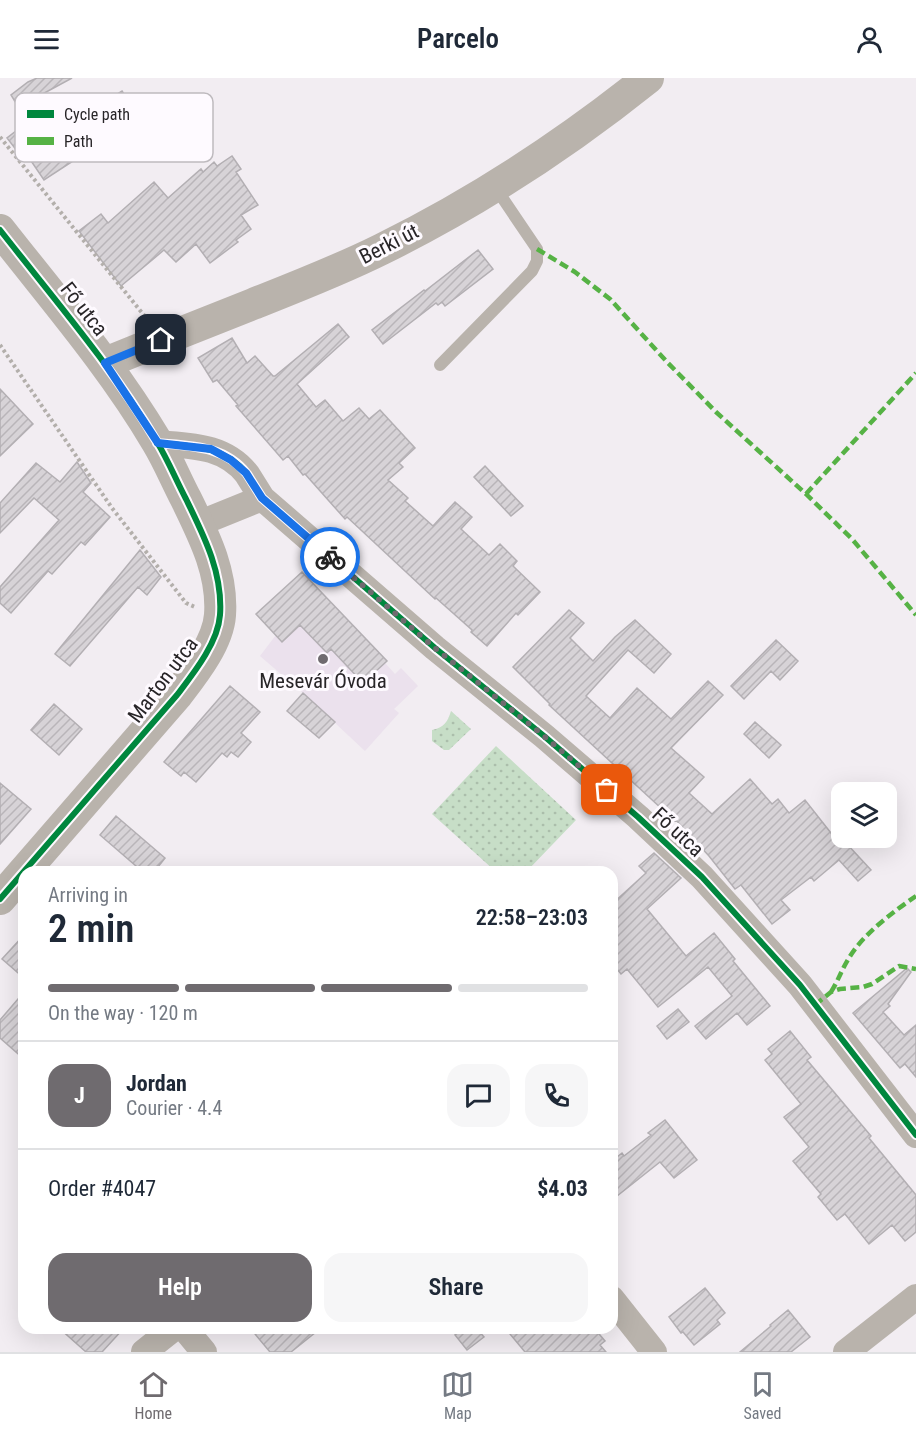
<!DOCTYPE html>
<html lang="en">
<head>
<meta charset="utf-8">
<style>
  :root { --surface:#fff; --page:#f6f6f7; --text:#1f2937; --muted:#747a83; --line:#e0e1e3; --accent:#6f6b6f }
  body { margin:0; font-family:"Roboto Condensed",sans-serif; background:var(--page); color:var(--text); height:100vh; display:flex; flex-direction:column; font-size:22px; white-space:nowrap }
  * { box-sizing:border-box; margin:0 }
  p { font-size:20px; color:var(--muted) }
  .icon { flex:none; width:33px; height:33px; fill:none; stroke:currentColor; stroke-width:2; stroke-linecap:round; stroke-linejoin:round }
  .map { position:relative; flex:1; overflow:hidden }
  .drawer { position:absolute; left:18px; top:788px; width:600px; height:468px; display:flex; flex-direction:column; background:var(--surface); border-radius:18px; box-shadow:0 6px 24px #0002 }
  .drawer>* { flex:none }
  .tools { position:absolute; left:831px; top:704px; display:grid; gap:12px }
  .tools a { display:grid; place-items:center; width:66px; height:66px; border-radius:12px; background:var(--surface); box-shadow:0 6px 24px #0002; font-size:30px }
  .pin { position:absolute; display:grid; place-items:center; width:51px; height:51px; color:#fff; margin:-26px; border-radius:12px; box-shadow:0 3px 9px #0006 }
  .courier { position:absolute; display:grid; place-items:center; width:60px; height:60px; margin:-30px; border:4px solid #1a73e8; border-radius:50%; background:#fff; color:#222; box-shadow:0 2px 8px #0007 }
  .head em { font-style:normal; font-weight:600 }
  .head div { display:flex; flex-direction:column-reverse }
  .head { display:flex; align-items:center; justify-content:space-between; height:102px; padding:0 30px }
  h1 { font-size:39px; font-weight:600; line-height:45px }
  .bar { display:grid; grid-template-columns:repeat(4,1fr); gap:9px 6px; align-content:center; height:72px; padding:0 30px }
  .bar i { height:8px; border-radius:4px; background:var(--line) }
  .bar .selected { background:var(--accent) }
  .bar p { grid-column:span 4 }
  .line { display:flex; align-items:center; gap:15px; padding:0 30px; border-top:2px solid var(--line) }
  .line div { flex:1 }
  .round { display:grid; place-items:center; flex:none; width:63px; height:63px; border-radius:18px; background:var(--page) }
  .button { display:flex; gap:12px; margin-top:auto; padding:12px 30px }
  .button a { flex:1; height:69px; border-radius:18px; background:var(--accent); color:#fff; font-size:24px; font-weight:600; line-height:69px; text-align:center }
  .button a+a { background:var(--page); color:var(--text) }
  header { display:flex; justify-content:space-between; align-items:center; height:78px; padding:0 30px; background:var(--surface); font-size:27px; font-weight:600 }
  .dock { display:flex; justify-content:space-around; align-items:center; height:84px; border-top:2px solid var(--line); background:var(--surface); font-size:16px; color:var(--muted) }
  .dock a { display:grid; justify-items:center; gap:3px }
  .dock .selected { color:var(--accent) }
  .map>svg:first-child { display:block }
</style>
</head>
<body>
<header><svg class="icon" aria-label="menu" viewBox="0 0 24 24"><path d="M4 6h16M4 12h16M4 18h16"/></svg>Parcelo<svg class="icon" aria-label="person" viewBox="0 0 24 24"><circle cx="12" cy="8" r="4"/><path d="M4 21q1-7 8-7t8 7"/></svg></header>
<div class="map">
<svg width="916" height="1274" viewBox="0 0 916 1274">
  <defs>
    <pattern id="park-dots" width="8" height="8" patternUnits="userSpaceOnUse" patternTransform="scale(1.5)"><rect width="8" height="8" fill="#c7dec7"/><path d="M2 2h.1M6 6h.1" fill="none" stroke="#abbeab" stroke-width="1.8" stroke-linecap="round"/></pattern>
    <pattern id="building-hatch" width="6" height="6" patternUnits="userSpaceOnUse" patternTransform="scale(1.5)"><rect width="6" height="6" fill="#d7d3d7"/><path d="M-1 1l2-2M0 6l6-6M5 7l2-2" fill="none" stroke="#b9b5b9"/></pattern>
  </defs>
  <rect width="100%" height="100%" fill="#f2edf2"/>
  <path fill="#ebe1ed" d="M 302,494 L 387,583 L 385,585 L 395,596 L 401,590 L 418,608 L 394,631 L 399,635 L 365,673 L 303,615 L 260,578 L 276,557 L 256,536 Z"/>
  <path fill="url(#park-dots)" d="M 451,633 L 471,651 L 449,672 L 444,672 L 432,663 L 432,652 C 444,650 448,643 451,633 Z
    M 496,668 L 576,742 L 527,793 L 495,793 L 432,736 Z"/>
  <path fill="url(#building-hatch)" stroke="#b3afb3" stroke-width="1.5" d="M 37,0 L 72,0 L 37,19 L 20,32 L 11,17 L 28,4 Z
    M 122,13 L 132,29 L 65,72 L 73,83 L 44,102 L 25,74 L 21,78 L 7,60 L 25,46 L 40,65 Z
    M 232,78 L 241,91 L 236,94 L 258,127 L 241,137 L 251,151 L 236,162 L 238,164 L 210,185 L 196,166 L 176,184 L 164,172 L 121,208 L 79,153 L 101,136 L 108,145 L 154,104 L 168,120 L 201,91 L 203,94 L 214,84 L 217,88 Z
    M 478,172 L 493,191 L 445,228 L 442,224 L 438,227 L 436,225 L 383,266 L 372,252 L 424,212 L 425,213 Z
    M 338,246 L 349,259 L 297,306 L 316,329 L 325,322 L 343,343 L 359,330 L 369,341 L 380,332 L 415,370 L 399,385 L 403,389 L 388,402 L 408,420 L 405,423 L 433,448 L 455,424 L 472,439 L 461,451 L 489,477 L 500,466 L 517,483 L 513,488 L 540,514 L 518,537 L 516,535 L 487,568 L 471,554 L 472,552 L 436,520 L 435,521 L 347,439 L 345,441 L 305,396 L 303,397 L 288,378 L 283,382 L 236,328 L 238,327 L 217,302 L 213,304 L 198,280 L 232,260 L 247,285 L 255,278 L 273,298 L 275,298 Z
    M 0,311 L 33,346 L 0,378 Z
    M 77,384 L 91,405 L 83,414 L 110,439 L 85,467 L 81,464 L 52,496 L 48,493 L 11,535 L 0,525 L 0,509 L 59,442 L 34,420 L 0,455 L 0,425 L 36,385 L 60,404 Z
    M 485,388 L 523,428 L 511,438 L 474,399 Z
    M 140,472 L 161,499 L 147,517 L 138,509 L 70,588 L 55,576 Z
    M 302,494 L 387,583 L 363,605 L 331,571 L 327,575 L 300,547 L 282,564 L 256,536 Z
    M 569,532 L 584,545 L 570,560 L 593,583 L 615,559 L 635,542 L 671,576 L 654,595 L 628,572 L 586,618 L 610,640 L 637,610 L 671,641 L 708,603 L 723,617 L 671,670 L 704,699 L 689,715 L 712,736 L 750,701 L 772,726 L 778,721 L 789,735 L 805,722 L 831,755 L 834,752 L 871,792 L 858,803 L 839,782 L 814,803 L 811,799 L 781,822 L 790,832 L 772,846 L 741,807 L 735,811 L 709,778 L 676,742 L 675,743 L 549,627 L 550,626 L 513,589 Z
    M 776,562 L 798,583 L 780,602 L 771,593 L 744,621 L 731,608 Z
    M 230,608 L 260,634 L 241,655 L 251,664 L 238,679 L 231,674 L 227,679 L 222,675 L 196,704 L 184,694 L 181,698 L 164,684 Z
    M 303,615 L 335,644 L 319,660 L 287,633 Z
    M 54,626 L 82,651 L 59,677 L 31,652 Z
    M 755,644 L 781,667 L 769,680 L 744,656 Z
    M 0,705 L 31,731 L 0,766 Z
    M 116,738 L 165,780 L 154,794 L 143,794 L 100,757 Z
    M 654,775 L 681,800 L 647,831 L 686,878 L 714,855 L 735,881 L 733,883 L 770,928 L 747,947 L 737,935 L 706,961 L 695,948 L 732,918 L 708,889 L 658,929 L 627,891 L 621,896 L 612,885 L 612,826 L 646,795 L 639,788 Z
    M 24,857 L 24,900 L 2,881 Z
    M 907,890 L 911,894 L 888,926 L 890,928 L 883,934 L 904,957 L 916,947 L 916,999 L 905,986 L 900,990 L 853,935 Z
    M 24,914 L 24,981 L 0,960 L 0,942 Z
    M 678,931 L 689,944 L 667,961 L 657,948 Z
    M 790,953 L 811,979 L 807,982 L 871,1058 L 869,1060 L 916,1117 L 916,1154 L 905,1163 L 892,1147 L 869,1166 L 845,1136 L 837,1142 L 818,1119 L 821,1116 L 793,1083 L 809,1069 L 784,1039 L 801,1026 L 765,982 L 772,976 L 768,971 Z
    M 665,1042 L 697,1082 L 674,1100 L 660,1084 L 612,1122 L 612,1083 L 622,1075 L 624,1078 L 651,1057 L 648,1055 Z
    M 705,1210 L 725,1235 L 717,1242 L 720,1246 L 694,1267 L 683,1254 L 681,1255 L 669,1239 Z
    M 788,1232 L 810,1259 L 791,1274 L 740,1274 L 771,1248 L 770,1247 Z
    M 59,1250 L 124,1250 L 102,1274 L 86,1274 Z
    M 250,1250 L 321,1250 L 291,1274 L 270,1274 Z
    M 465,1250 L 476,1250 L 484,1259 L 467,1272 L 455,1257 Z
    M 505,1250 L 594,1250 L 605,1263 L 600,1267 L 606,1274 L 525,1274 Z"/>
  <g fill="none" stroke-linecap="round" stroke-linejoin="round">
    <path stroke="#b3afab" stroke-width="4" stroke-dasharray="3 3" stroke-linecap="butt" d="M 0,59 L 147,241
      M 0,267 L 112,430 L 186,525 L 195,529"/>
    <path stroke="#b9b3ac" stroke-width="12" d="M 440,287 L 532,193 L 537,183 L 537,171 L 495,109"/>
    <path stroke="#b9b3ac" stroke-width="26" d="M 157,365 C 191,368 224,367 247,396 C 252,404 257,412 262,420 L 435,570 L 544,658 L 638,739 L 702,799 L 800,907 L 916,1057
      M 198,446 L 262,420
      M 612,1221 L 654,1274
      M 184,1250 L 204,1274
      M 144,1274 L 174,1250
      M 846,1274 L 916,1219"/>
    <path stroke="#b9b3ac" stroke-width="32" d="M 0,152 C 54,221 112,288 157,364 C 168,382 176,402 186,421 C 204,458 223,495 220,537 C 218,565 193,596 177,617 L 0,821
      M 105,285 C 154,265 203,246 253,226 C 296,209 340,192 382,171 C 475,125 567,65 648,0"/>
    <path stroke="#56b245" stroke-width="4.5" stroke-dasharray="9 4.5" stroke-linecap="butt" d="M 537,171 L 575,194 L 610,221 L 667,284 L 716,334 L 806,416 L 852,461 L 916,537
      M 806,416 L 916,295
      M 831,914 C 838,903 842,891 849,880 C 863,856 893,834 916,818
      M 815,927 L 831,914 L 840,911 L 863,909 L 872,906 L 899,888 L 916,891"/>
    <g stroke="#fefaff" stroke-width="10">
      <path id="cycleway" d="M 0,152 C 54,221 112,288 157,364 C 168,382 176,402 186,421 C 204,458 223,495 220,537 C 218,565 193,596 177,617 L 0,821
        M 157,365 C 191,368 224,367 247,396 C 252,404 257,412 262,420 L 435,570 L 544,658 L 638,739 L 702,799 L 800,907 L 916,1057"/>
    </g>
    <use href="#cycleway" stroke="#00873e" stroke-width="6"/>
  </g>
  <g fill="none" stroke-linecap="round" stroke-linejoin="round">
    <path stroke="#6f6b6f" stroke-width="6" stroke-dasharray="0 10.8" d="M 330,479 L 435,570 L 544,658 L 607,712"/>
    <path stroke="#1a73e8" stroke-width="8" d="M 161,262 L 105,285 L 158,365 L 211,371 L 231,382 L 246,395 L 262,420 L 330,479"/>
  </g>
  <circle fill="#6f6b6f" stroke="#fefaff" stroke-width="2" cx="323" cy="581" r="6"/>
  <g text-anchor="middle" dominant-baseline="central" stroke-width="6" stroke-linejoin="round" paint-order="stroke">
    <g font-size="21" fill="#282528" stroke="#fefaff">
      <text transform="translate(389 166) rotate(-27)">Berki út</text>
      <text transform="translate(84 231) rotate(52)">Fő utca</text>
      <text transform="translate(163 602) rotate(-53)">Marton utca</text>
      <text transform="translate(678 754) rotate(43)">Fő utca</text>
    </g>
    <g font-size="21" fill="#282528" stroke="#fefaff">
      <text x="323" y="603">Mesevár Óvoda</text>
    </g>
  </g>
  <rect x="15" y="15" width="198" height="69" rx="9" fill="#fefaff" stroke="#bebabe" stroke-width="1.5"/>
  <rect x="27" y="32" width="27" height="8" fill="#00873e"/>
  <rect x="27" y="59" width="27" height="8" fill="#56b245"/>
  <g font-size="16" fill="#282528">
    <text x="64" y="42">Cycle path</text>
    <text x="64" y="69">Path</text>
  </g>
</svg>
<div class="tools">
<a><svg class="icon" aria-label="layers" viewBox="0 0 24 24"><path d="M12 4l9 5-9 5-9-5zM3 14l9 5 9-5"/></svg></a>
</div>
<div class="pin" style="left:607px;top:712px;background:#ea580c"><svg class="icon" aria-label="bag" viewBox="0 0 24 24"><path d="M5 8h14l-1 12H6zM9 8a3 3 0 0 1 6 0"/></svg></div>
<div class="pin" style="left:161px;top:262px;background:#1f2937"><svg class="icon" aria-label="home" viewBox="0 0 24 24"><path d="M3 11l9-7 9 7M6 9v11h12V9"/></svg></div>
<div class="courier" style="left:330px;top:479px"><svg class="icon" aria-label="bike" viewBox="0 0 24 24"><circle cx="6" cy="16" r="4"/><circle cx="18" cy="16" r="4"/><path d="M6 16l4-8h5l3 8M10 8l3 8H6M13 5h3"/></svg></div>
<section class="drawer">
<div class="head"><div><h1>2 min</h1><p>Arriving in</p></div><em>22:58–23:03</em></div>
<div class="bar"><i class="selected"></i><i class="selected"></i><i class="selected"></i><i></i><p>On the way · 120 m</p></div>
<div class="line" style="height:108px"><b class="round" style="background:var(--accent);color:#fff">J</b><div><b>Jordan</b><p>Courier · 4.4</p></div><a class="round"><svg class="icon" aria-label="chat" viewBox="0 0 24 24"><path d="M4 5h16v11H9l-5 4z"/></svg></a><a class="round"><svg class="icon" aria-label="phone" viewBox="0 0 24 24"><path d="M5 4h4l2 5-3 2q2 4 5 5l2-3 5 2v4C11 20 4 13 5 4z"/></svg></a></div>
<div class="line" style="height:78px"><div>Order #4047</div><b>$4.03</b></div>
<div class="button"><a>Help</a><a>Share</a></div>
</section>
</div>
<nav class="dock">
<a class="selected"><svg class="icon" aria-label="home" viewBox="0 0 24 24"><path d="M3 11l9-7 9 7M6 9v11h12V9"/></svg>Home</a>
<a><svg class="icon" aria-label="map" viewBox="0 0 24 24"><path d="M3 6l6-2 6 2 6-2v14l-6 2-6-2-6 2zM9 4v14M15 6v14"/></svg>Map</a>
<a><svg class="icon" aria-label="saved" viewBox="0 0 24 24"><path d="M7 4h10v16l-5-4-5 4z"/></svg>Saved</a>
</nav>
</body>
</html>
